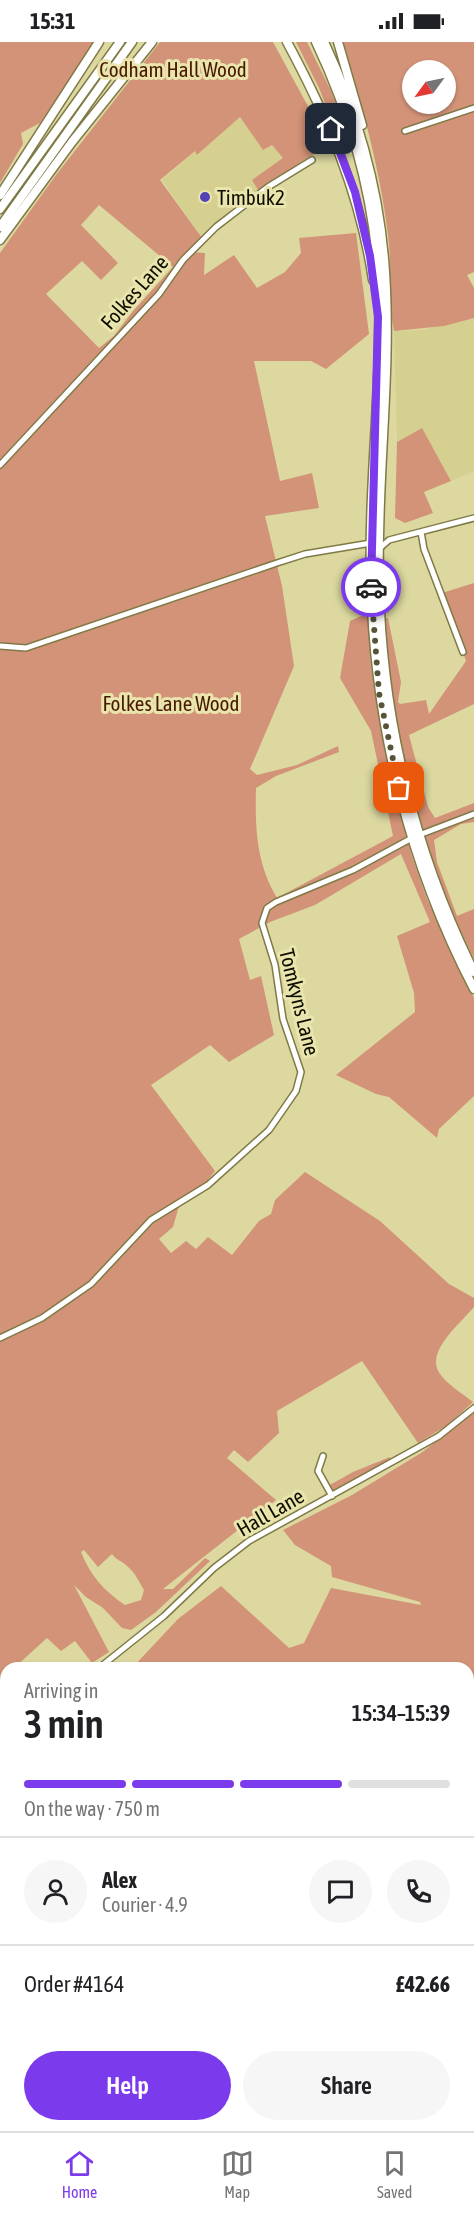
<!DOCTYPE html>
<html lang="en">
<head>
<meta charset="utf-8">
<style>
  :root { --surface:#fff; --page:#f6f6f6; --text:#202124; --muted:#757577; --line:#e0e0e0; --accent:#7c3aed }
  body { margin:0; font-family:"Asap Condensed",sans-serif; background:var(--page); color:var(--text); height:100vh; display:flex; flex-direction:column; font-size:22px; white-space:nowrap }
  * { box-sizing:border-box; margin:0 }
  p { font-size:20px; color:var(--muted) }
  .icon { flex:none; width:33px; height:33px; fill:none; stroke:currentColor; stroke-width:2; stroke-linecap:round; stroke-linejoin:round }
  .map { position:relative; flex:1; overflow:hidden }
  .sheet { position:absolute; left:0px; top:1620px; width:474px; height:470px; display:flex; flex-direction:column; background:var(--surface); border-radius:18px 18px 0 0; box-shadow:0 2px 4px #0004 }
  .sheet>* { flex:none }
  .needle { width:39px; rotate:237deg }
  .buttons { position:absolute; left:402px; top:18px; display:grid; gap:12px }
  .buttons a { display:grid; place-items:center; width:54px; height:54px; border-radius:50%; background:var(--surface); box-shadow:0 2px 4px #0004; font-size:30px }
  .pin { position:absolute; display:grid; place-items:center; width:51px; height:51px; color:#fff; margin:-26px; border-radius:12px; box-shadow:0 3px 9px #0006 }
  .courier { position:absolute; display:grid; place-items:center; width:60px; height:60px; margin:-30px; border:4px solid #7c3aed; border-radius:50%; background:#fff; color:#222; box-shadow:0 2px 8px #0007 }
  .summary em { font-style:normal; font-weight:600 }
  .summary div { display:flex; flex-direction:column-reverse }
  .summary { display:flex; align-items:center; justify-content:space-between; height:102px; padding:0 24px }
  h1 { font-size:39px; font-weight:600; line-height:45px }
  .bar { display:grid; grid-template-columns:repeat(4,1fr); gap:9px 6px; align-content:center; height:72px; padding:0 24px }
  .bar i { height:8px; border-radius:4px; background:var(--line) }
  .bar .on { background:var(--accent) }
  .bar p { grid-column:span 4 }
  .line { display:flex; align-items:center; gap:15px; padding:0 24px; border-top:2px solid var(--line) }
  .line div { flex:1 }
  .round { display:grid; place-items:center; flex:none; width:63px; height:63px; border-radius:32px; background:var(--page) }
  .button { display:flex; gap:12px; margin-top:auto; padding:12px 24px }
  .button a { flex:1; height:69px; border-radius:36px; background:var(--accent); color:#fff; font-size:24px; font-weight:600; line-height:69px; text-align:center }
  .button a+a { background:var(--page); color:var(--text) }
  .status { display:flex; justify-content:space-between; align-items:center; height:42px; padding:0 30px; background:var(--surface); direction:ltr }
  .status svg { height:16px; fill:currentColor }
  .tab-bar { display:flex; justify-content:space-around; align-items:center; height:84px; border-top:2px solid var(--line); background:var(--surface); font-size:16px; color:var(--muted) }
  .tab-bar a { display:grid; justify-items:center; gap:3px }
  .tab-bar .on { color:var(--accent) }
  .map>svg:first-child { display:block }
</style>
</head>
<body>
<div class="status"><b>15:31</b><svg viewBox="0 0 49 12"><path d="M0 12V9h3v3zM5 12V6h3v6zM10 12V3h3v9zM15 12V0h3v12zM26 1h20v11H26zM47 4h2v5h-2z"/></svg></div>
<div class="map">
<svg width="474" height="2089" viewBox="0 0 474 2089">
  <rect width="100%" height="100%" fill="#dcd8a0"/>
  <path fill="#d5cf90" d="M 240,75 L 263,108 L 272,103 L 284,116 L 252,138 L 258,148 L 240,160 L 202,196 L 162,138 L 195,109 L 198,113 Z
    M 474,276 L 474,429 L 451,439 L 422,386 L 397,400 L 394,289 L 421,288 Z"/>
  <path fill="#d39378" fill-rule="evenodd" d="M 0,0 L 95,0 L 40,81 L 21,91 L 23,102 L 0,141 Z
    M 160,0 L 273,0 L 322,90 L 329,108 L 312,113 L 258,148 L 252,138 L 283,116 L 272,103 L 263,108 L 240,75 L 197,113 L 195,109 L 160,138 L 202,196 L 186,210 L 205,211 L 204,233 L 234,213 L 257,246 L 285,230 L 301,211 L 299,196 L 356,191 L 369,292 L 326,327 L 311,319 L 254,319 L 280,439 L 312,431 L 319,466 L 265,474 L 282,544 L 294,624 L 250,727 L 257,733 L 297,723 L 338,704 L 339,710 L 276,734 L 256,746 C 255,785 256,821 277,856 L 393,794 L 371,689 L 340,636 L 350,579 L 368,571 L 371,624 L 379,678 L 411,811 L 427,857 L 474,956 L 474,1054 L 439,1087 L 437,1096 L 389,1055 L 376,1052 L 336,1033 L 415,970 L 414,951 L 397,894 L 430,880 L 401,812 L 315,863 L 270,880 L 239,897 L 250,938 L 261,934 L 274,993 L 229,1020 L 210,1003 L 151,1043 L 215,1129 L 206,1140 L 181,1157 L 173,1185 L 159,1197 L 171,1211 L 186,1199 L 196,1207 L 208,1195 L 232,1213 L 259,1179 L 271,1172 L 275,1158 L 305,1130 L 380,1179 L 449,1242 L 474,1256 L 474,1265 C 461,1281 424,1310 440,1332 C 448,1343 463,1352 473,1360 L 448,1383 L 418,1401 L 362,1319 L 277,1369 L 279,1391 L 248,1420 L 234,1408 L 227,1416 L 276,1458 L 163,1547 L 173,1547 L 205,1516 L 210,1519 L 156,1570 L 131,1588 L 122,1586 L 103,1566 L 86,1555 L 74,1543 L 109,1610 L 92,1621 L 75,1599 L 61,1609 L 47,1596 L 14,1626 L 6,1626 L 6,1686 L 0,1689 L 0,604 L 24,606 L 26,603 L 0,603 L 0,211 L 56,133 ZM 99,163 L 173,225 L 133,269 L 114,294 L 99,306 L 46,252 L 82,219 L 101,238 L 118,221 L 81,183 ZM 84,1508 L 98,1525 L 112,1512 C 116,1518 122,1519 127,1524 C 135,1530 139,1540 144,1548 L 141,1558 L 125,1563 C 104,1549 90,1533 81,1510 Z
    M 296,0 L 307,0 L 332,51 L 348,96 L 340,99 L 319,46 Z
    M 343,0 L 474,0 L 474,230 L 467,233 L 474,246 L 474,276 L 444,284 L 394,289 C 388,258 392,224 388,193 C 380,127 362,63 343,0 ZM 412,28 L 446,28 L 446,62 L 412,62 Z
    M 422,386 L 451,439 L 424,450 L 433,471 L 405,481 L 395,476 L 397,400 Z
    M 474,541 L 474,662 L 409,693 L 428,765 L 435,776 L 474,761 L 474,780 L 461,782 L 434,798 L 437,820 L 457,874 L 474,867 L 474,917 C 421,810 395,695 382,577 L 388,576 L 401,640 L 398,660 L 400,662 L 426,658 L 429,672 L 466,619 L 442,551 Z
    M 474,1370 L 474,1945 L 468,1953 L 468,1626 L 132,1626 L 178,1577 L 221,1544 L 289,1606 L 304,1601 L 331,1546 L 421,1563 L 420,1560 L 332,1535 L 331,1524 L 295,1503 L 283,1488 L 352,1453 L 421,1411 Z
    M 390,1415 L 391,1418 L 339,1447 L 333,1449 L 328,1444 L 353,1430 Z
    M 6,1692 L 6,1841 L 0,1834 L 0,1695 Z
    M 468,2025 L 474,2027 L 474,2089 L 177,2089 L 173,2084 L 468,2084 Z"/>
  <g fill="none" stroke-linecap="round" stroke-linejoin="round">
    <path stroke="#76d2aa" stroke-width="8" d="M 468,1894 L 474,1888
      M 468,1947 L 468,1948
      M 401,2089 L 401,2087 L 407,2089
      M 432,2089 L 433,2084"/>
    <g stroke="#7f7a46" stroke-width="8">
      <path id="minor" d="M 405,89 L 474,66
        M 0,423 L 159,252 L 183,218 L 216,185 L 268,145 L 312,118
        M 421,490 L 424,507 L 463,610
        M 380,506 L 389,498 L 474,476
        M 0,604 L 26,606 L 277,521 L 305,512 L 371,501
        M 419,793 L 474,772
        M 0,1296 L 42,1276 L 91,1242 L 151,1178 L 208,1143 L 269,1088 L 296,1049 L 301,1030 L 283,977 L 275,923 L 262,881 L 267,866 L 276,860 L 353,828 L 412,796
        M 323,1414 L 318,1429 L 332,1454
        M 99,1626 L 164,1574 L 214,1526 L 249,1499 L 439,1394 L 474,1366
        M 0,1692 L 6,1690
        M 0,1825 L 6,1832
        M 103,2084 L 105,2089"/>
    </g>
    <g stroke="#7f7a46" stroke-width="11">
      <path id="highway" d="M 287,0 C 328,76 360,151 373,238
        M 316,0 C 353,78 376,163 379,249 C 382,347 368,445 371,543 C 375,684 409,822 474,947
        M 324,0 C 358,72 380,151 385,230 C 392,334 376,438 379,542 C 382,676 414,809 474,930
        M 338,0 L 362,83
        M 0,153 L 99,0
        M 0,167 L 120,0
        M 0,185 L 132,0
        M 0,198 L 72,100 L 152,0"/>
    </g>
    <use href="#minor" stroke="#fff" stroke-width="5"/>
    <use href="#highway" stroke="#fff" stroke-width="8"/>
  </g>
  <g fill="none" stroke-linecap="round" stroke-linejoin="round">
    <path stroke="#575438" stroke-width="6" stroke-dasharray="0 10.8" d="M 371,545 L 379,651 L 399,746"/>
    <path stroke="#7c3aed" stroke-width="8" d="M 331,87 L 355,150 L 370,214 L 378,275 L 371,545"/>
  </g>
  <circle fill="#5341b8" stroke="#e9e5ad" stroke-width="2" cx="205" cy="155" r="6"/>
  <g text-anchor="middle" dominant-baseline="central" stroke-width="6" stroke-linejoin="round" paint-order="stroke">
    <g font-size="21" fill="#491801" stroke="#e9e5ad">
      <text x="173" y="27">Codham Hall Wood</text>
      <text x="171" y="661">Folkes Lane Wood</text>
    </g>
    <g font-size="21" fill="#0f0d00" stroke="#e9e5ad" text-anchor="start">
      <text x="217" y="155">Timbuk2</text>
    </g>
    <g font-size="21" fill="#0f0d00" stroke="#e9e5ad">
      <text transform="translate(134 250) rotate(-49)">Folkes Lane</text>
      <text transform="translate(300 960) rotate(76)">Tomkyns Lane</text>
      <text transform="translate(270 1470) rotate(-30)">Hall Lane</text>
    </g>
  </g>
</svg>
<div class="buttons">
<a><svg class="needle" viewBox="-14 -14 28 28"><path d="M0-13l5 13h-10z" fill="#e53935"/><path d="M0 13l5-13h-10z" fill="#757577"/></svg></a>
</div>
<div class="pin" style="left:399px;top:746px;background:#ea580c"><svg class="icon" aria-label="bag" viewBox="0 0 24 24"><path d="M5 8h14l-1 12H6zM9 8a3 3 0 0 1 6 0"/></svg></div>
<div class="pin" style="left:331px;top:87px;background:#1f2937"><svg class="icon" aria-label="home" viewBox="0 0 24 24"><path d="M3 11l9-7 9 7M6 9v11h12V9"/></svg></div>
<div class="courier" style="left:371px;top:545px"><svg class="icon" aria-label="car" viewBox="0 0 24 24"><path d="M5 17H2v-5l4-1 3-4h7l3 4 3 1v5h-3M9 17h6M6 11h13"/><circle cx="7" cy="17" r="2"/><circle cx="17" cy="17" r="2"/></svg></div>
<section class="sheet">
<div class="summary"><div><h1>3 min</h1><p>Arriving in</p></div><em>15:34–15:39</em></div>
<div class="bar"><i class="on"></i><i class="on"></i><i class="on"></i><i></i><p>On the way · 750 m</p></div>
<div class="line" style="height:108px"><a class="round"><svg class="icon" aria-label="person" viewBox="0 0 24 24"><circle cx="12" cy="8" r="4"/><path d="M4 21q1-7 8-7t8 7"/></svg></a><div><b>Alex</b><p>Courier · 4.9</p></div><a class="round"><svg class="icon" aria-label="chat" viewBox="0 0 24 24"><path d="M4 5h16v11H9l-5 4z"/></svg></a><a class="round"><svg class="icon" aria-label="phone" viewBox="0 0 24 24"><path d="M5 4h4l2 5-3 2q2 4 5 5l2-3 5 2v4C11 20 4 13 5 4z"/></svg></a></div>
<div class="line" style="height:78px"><div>Order #4164</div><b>£42.66</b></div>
<div class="button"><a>Help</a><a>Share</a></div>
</section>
</div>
<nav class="tab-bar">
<a class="on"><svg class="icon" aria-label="home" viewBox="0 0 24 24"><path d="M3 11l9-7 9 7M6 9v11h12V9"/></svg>Home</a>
<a><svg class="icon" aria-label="map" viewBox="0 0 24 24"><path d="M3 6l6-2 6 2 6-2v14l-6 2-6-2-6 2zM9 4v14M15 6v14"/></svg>Map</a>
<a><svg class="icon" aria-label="saved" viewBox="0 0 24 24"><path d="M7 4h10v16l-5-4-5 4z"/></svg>Saved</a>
</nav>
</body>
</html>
